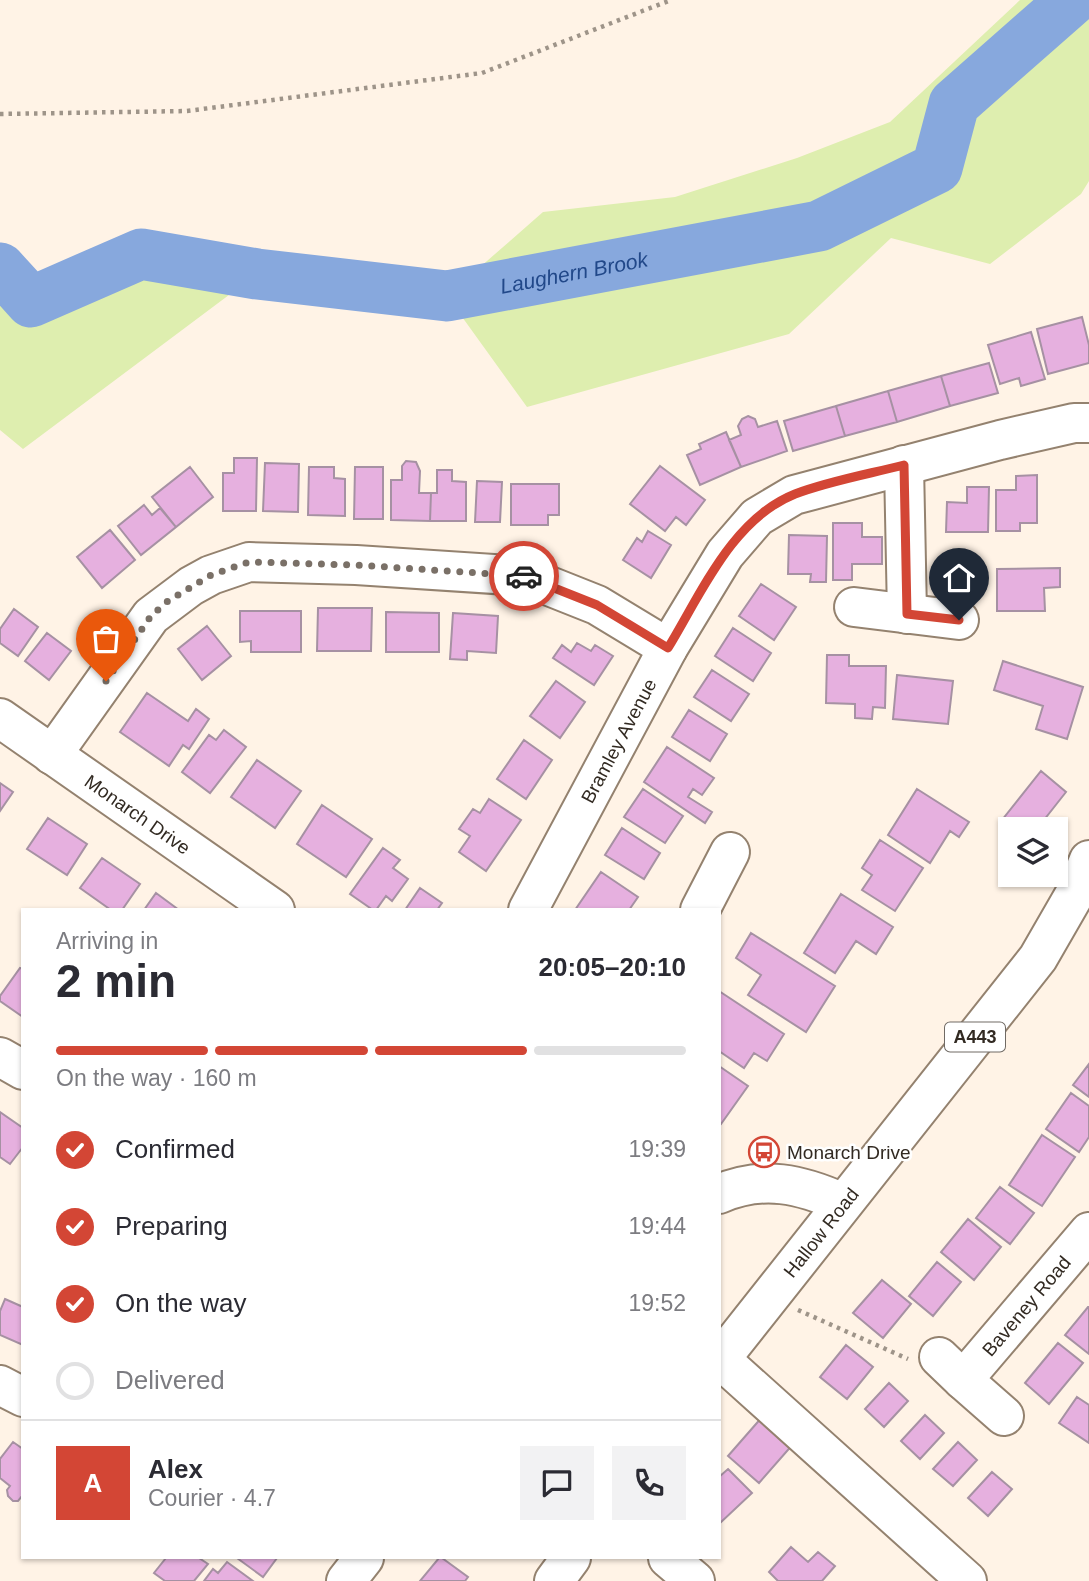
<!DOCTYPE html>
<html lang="en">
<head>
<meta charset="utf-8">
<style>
  :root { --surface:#fff; --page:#f2f2f3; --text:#2b2b33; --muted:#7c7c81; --line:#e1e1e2; --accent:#d34635 }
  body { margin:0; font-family:Helvetica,sans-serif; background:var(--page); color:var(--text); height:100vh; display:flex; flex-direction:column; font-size:26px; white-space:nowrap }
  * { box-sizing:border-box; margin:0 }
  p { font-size:23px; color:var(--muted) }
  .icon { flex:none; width:38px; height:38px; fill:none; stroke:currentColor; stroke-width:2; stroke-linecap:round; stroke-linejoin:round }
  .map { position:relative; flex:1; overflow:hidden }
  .drawer { position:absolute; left:21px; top:908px; width:700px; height:651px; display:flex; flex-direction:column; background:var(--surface); border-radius:0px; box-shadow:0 2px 5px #0004 }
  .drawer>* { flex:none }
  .tools { position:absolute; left:998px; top:817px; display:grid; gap:14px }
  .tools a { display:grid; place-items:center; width:70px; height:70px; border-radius:0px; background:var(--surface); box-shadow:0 2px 5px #0004; font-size:35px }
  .pin { position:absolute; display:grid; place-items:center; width:60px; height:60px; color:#fff; margin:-72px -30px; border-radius:50% 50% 50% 0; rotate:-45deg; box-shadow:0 0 7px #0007 }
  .pin .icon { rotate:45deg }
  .courier { position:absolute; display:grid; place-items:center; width:70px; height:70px; margin:-35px; border:5px solid #d34635; border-radius:50%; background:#fff; color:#222; box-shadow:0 2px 9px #0007 }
  .overview em { font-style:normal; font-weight:800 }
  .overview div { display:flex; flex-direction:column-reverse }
  .overview { display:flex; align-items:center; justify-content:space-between; height:119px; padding:0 35px }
  h1 { font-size:46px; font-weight:800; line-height:52px }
  .bar { display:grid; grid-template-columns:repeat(4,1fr); gap:10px 7px; align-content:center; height:84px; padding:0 35px }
  .bar i { height:9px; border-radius:5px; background:var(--line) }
  .bar .active { background:var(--accent) }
  .bar p { grid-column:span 4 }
  .line { display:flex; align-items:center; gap:18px; padding:0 35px; border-top:2px solid var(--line) }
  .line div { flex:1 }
  .round { display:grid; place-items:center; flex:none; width:74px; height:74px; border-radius:0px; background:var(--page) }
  ol { padding:0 35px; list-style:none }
  li { display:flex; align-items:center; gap:21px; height:77px }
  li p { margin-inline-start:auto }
  li .icon { padding:7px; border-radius:50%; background:var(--accent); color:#fff; stroke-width:4 }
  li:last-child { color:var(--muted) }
  li i { width:38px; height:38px; border:4px solid var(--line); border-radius:50% }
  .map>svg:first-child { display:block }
</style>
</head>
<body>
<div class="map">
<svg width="1089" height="1581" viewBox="0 0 1089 1581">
  <rect width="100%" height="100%" fill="#fff3e6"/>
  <path fill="#deeeaf" d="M 1020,0 L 1089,0 L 1089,181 L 1081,194 L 990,264 L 891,238 L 789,334 L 527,407 L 447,296 L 543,212 L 675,197 L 797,158 L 890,122 Z
    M 141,254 L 257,274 L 23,449 L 0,430 L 0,268 L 31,302 Z"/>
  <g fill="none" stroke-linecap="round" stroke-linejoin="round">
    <path stroke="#87a8dd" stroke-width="51" id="s1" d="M 0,268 L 31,302 L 141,254 L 257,274 L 447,296 L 819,226 L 937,168 L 954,104 L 1072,0"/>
  </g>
  <path fill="#e6b0df" stroke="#a691a3" stroke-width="2" d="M 1082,317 L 1089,345 L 1089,363 L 1048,374 L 1037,329 Z
    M 1031,332 L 1045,379 L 1021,386 L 1019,378 L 1000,384 L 988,345 Z
    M 989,363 L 998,393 L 950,406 L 941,376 Z
    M 941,376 L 950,406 L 897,422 L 888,391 Z
    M 888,391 L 897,422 L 845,436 L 836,406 Z
    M 836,406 L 845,436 L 793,451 L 784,421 Z
    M 748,416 L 755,419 L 758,427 L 777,421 L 787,451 L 741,467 L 729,440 L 741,435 L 738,426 L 742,419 Z
    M 726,432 L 741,467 L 700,485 L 687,455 L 701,449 L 699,444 Z
    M 234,458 L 257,458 L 256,511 L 223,511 L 223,473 L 234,473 Z
    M 406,461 L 416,462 L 420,471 L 419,493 L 431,493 L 430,521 L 391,520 L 391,480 L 402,480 L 402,466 Z
    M 265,463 L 299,464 L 298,512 L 263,511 Z
    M 660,466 L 705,500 L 686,525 L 676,517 L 665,531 L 630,504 Z
    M 190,467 L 213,497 L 176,527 L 152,497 Z
    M 309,467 L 334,467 L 334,478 L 345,479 L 345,516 L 308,515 Z
    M 355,467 L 383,467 L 383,519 L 354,519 Z
    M 437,470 L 452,470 L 452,481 L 466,482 L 466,521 L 430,521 L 431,493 L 437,493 Z
    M 1037,475 L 1037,523 L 1020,523 L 1020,531 L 996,531 L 996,490 L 1016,490 L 1016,476 Z
    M 477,481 L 502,482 L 500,522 L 475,522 Z
    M 511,484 L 559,484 L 559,515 L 548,515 L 548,525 L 511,525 Z
    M 967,487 L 989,487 L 988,532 L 946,532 L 947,502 L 967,503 Z
    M 144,505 L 152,515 L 160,508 L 176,527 L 141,555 L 118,526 Z
    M 833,523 L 862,523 L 862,537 L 882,537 L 882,564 L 852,564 L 852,580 L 833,580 Z
    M 110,530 L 135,560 L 102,588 L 77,557 Z
    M 648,531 L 671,545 L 651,578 L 623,560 L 637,538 L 642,542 Z
    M 789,535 L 827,536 L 826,582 L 810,582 L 811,574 L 788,574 Z
    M 1060,568 L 1060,587 L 1044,588 L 1045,611 L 997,611 L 997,569 Z
    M 761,584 L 796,607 L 774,640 L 739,616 Z
    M 318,608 L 372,608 L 371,651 L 317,651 Z
    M 14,609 L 38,627 L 18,656 L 0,643 L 0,629 Z
    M 240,611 L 301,611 L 301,652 L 251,652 L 251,641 L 240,642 Z
    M 386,612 L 439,613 L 439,652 L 386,652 Z
    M 453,613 L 498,616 L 496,653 L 467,651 L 467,660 L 450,659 Z
    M 207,626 L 231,656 L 202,680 L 178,649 Z
    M 733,628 L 771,653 L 753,681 L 715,656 Z
    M 47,633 L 71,651 L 49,680 L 25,661 Z
    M 577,643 L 591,651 L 595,645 L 613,656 L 594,685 L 553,658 L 562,645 L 571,652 Z
    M 827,655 L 849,655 L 849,666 L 886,666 L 885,708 L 873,707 L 872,719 L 855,718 L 855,704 L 826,703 Z
    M 1003,661 L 1083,687 L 1067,739 L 1036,729 L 1043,706 L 994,690 Z
    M 712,670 L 749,694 L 731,721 L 694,697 Z
    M 897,675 L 953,681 L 948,724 L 893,719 Z
    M 556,681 L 585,702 L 560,738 L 530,716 Z
    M 147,693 L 188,721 L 196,709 L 209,719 L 189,749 L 183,745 L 169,766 L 120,732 Z
    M 689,710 L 727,734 L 710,761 L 672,737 Z
    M 224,730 L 246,747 L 210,793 L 182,772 L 209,735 L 216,740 Z
    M 524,740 L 552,760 L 526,799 L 497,779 Z
    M 667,747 L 714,778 L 702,795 L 693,789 L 688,797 L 712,812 L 705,823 L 644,782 Z
    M 257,760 L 301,791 L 275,828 L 231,797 Z
    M 1041,771 L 1066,792 L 1036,830 L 1015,830 L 1002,820 Z
    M 0,783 L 13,792 L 0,811 Z
    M 643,789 L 683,816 L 665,843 L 624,817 Z
    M 917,789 L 969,822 L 959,837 L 950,831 L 930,863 L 888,835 Z
    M 489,799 L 521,820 L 486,871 L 459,852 L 470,836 L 459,829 L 473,809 L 480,813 Z
    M 322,805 L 372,839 L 346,877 L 297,844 Z
    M 48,818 L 87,844 L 67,875 L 27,849 Z
    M 622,828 L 660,853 L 644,879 L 605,855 Z
    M 880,840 L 923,868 L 895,911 L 862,890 L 872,875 L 862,868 Z
    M 383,848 L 400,860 L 393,868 L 408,879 L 392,901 L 386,896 L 376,910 L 373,910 L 350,894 Z
    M 102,858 L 140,884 L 122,910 L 111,910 L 80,888 Z
    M 601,872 L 638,897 L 629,910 L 575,910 Z
    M 420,888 L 442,903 L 437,910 L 405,910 Z
    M 156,893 L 179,910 L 144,910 Z
    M 841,894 L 893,927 L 876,954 L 856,941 L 835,973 L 804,953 Z
    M 751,933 L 835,986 L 806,1032 L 748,995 L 761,975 L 736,958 Z
    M 20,968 L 23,969 L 23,1017 L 0,1001 L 0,996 Z
    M 719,991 L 784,1034 L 767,1061 L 754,1053 L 744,1068 L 719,1051 Z
    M 1089,1064 L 1089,1097 L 1073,1085 Z
    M 719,1066 L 748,1086 L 721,1124 L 719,1123 Z
    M 1071,1093 L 1089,1106 L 1089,1137 L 1079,1152 L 1046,1129 Z
    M 0,1112 L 23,1128 L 23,1147 L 10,1164 L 0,1157 Z
    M 1042,1135 L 1075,1157 L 1042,1206 L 1009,1185 Z
    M 1000,1187 L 1034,1213 L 1010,1244 L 976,1218 Z
    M 968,1219 L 1001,1247 L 974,1280 L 941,1252 Z
    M 937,1262 L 961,1282 L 933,1316 L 909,1296 Z
    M 882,1280 L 911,1304 L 883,1338 L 853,1313 Z
    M 5,1299 L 23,1307 L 23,1345 L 0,1335 L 0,1311 Z
    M 1088,1307 L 1089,1307 L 1089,1354 L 1065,1335 Z
    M 1058,1343 L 1083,1363 L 1049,1404 L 1025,1383 Z
    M 846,1345 L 873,1367 L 847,1399 L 820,1377 Z
    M 889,1383 L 908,1401 L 884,1427 L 865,1409 Z
    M 1077,1397 L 1089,1405 L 1089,1443 L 1059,1423 Z
    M 925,1415 L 944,1433 L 920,1459 L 901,1441 Z
    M 763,1416 L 794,1443 L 759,1483 L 728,1456 Z
    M 13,1442 L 23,1449 L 23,1495 L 18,1501 L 13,1501 L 8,1496 L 7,1490 L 10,1486 L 0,1478 L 0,1459 Z
    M 958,1442 L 977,1460 L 953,1486 L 933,1469 Z
    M 728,1469 L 752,1493 L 719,1524 L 719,1477 Z
    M 992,1472 L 1012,1489 L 988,1516 L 968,1498 Z
    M 791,1547 L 808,1562 L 818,1552 L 835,1566 L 822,1581 L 778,1581 L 769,1572 Z
    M 166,1558 L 199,1558 L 208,1564 L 194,1581 L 165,1581 L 154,1573 Z
    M 237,1558 L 277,1558 L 263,1577 Z
    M 439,1558 L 442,1558 L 468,1577 L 465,1581 L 420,1581 Z
    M 227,1562 L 253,1581 L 204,1581 L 213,1569 L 218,1573 Z"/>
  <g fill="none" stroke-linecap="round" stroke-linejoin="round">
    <g stroke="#94826f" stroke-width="42">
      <g id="minor">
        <path d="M 904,465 L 907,614"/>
        <path d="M 854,607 L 959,620"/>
        <path id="s2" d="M 0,718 L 275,910"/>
        <path d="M 52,755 L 151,616 L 191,586 L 211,575 L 249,562 L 356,565 L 524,576 L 597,605 L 668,648"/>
        <path id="s3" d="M 528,910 L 668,648 L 725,554 L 757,517 L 794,495 L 1000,440 L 1074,423 L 1089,423"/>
        <path d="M 700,910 L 730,852"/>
        <path d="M 0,1057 L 23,1070"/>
        <path d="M 719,1194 C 763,1175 801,1184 843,1203"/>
        <path d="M 939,1357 L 963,1380"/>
        <path d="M 719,1358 L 967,1581"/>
        <path d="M 0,1385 L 23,1397"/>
        <path id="s4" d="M 1004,1416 L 963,1380 L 1089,1232"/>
        <path d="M 668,1558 L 695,1581"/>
        <path d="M 346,1581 L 364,1558"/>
      </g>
    </g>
    <g stroke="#94826f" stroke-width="42">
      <g id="major">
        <path id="s5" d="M 719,1361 L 1038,958 L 1076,892 L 1089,860"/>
        <path d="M 554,1581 L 571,1558"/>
      </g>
    </g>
    <path stroke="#9e9489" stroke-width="4.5" stroke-dasharray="3.5 5" stroke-linecap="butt" d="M 0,114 L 187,111 L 482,73 L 671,0
      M 798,1310 L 908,1359"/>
    <use href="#minor" stroke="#fff" stroke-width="38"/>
    <use href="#major" stroke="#fff" stroke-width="38"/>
  </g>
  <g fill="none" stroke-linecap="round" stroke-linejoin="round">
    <path stroke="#7a7067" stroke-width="7" stroke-dasharray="0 12.6" d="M 106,681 L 151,616 L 168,601 L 211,575 L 249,562 L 356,565 L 524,576"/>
    <path stroke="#d34635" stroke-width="9" d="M 524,576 L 597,605 L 668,648 C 701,594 732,519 795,494 C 829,481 869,474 904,465 L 907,614 L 959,620"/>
  </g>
  <defs>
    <g id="bus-ring" transform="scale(1.575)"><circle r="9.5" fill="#fff" stroke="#d34635" stroke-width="1.5"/><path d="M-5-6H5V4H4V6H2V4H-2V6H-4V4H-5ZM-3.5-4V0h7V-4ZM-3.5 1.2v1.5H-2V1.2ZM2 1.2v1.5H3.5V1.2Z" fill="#d34635"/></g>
  </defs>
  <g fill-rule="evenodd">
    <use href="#bus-ring" x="764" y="1152"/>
  </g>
  <g text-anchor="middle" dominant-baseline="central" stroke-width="5" stroke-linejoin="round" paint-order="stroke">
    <rect fill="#fff" stroke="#706a64" stroke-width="2" x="945" y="1022.5" width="60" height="29" rx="5"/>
    <g font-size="18" font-weight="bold" fill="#322a22">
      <text x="975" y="1037">A443</text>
    </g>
    <g font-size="19" fill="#322a22" stroke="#fff">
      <text stroke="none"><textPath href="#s3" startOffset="192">Bramley Avenue</textPath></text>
      <text stroke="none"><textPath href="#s2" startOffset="168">Monarch Drive</textPath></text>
      <text stroke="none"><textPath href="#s5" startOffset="164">Hallow Road</textPath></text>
      <text stroke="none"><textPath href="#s4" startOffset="152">Baveney Road</textPath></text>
    </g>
    <g font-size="19" fill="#322a22" stroke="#fff" text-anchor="start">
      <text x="787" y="1152">Monarch Drive</text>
    </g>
    <g font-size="21" font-style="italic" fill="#214889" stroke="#fff">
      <text stroke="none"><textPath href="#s1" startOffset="604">Laughern Brook</textPath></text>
    </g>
  </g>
</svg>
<div class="tools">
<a><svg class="icon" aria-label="layers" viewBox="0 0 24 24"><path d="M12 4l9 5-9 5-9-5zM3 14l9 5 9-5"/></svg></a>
</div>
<div class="pin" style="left:106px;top:681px;background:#ea580c"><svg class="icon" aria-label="bag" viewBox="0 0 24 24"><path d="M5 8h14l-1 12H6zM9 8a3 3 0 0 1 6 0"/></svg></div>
<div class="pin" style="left:959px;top:620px;background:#1f2937"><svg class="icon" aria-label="home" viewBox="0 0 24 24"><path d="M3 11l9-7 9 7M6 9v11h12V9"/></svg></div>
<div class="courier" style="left:524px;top:576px"><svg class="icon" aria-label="car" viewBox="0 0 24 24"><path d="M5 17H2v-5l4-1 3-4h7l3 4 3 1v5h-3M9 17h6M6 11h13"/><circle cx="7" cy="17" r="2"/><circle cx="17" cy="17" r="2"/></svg></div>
<section class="drawer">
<div class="overview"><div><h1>2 min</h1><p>Arriving in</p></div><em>20:05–20:10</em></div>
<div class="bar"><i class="active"></i><i class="active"></i><i class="active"></i><i></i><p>On the way · 160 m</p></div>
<ol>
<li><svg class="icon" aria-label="check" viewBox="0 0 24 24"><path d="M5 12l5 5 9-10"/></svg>Confirmed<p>19:39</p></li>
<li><svg class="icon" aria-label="check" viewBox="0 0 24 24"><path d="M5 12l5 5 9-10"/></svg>Preparing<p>19:44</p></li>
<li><svg class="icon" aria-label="check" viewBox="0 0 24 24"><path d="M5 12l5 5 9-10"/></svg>On the way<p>19:52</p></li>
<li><i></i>Delivered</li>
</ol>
<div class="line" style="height:126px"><b class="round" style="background:var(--accent);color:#fff">A</b><div><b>Alex</b><p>Courier · 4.7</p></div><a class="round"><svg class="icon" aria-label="chat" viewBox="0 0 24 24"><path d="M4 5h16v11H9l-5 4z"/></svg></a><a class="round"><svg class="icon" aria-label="phone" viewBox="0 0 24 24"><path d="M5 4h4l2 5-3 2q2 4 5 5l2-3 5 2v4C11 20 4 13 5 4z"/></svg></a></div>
</section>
</div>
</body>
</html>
